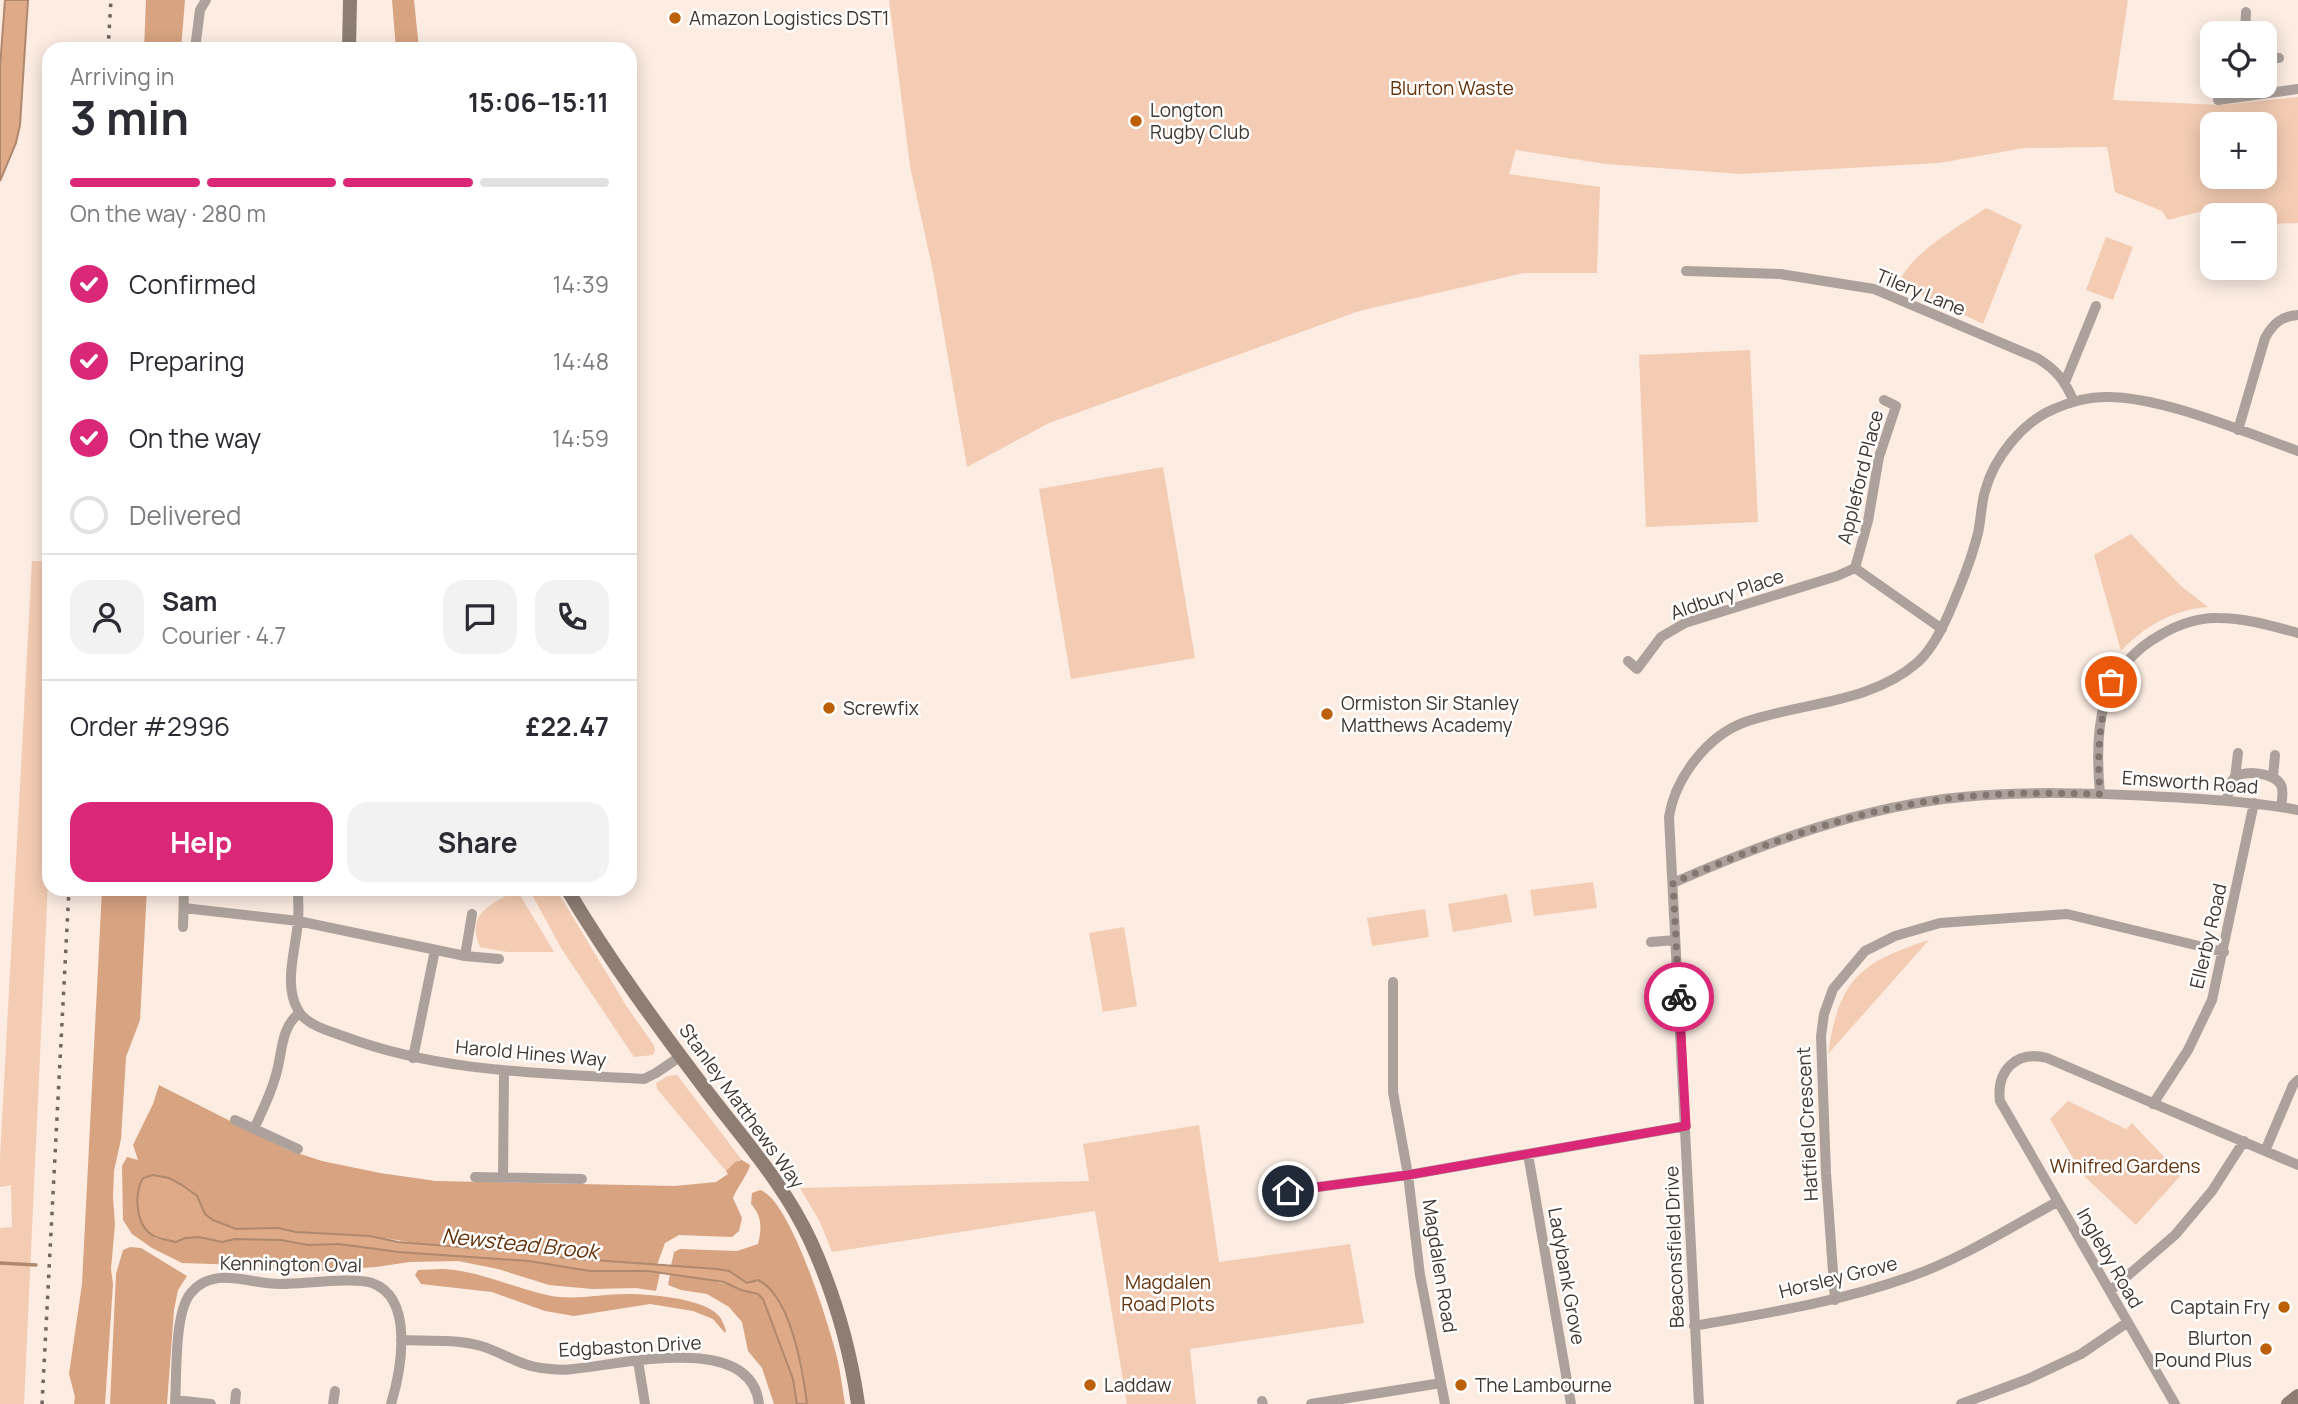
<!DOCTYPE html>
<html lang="en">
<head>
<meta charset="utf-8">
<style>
  :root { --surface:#fff; --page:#f2f2f3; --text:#2b2b33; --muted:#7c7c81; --line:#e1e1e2; --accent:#db2777 }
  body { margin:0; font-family:Manrope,sans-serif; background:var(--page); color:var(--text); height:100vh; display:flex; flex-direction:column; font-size:26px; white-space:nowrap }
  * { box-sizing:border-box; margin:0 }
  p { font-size:23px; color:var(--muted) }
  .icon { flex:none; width:38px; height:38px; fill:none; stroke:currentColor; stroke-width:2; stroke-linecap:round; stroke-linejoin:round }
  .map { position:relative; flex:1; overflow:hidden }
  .panel { position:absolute; left:42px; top:42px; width:595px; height:854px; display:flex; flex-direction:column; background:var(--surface); border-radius:21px; box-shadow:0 4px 18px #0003 }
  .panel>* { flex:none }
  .fabs { position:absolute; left:2200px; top:21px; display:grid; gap:14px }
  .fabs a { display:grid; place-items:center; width:77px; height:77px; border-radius:14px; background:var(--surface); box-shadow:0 4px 18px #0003; font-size:35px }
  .pin { position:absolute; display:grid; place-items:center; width:60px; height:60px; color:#fff; margin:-30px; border:4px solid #fff; border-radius:50%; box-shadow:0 2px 7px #0007 }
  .courier { position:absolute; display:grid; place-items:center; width:70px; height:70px; margin:-35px; border:5px solid #db2777; border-radius:50%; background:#fff; color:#222; box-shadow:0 2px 9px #0007 }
  .head em { font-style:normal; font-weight:700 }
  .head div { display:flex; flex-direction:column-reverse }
  .head { display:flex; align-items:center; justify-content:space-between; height:119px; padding:0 28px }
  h1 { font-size:46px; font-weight:700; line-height:52px }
  .bar { display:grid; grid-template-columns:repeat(4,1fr); gap:10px 7px; align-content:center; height:84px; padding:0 28px }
  .bar i { height:9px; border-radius:5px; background:var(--line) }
  .bar .current { background:var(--accent) }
  .bar p { grid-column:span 4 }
  .line { display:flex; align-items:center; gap:18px; padding:0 28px; border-top:2px solid var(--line) }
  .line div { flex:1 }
  .round { display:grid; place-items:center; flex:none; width:74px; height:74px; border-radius:21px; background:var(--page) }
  ol { padding:0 28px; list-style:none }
  li { display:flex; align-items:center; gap:21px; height:77px }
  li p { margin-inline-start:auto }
  li .icon { padding:7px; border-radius:50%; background:var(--accent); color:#fff; stroke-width:4 }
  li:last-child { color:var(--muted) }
  li i { width:38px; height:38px; border:4px solid var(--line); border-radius:50% }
  .primary-button { display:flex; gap:14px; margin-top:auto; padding:14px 28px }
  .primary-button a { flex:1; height:80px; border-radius:21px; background:var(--accent); color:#fff; font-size:28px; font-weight:700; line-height:80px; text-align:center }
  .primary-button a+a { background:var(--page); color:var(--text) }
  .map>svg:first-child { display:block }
</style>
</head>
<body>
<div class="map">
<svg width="2298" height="1404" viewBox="0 0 2298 1404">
  <rect width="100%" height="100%" fill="#fcece2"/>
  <path fill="#f4ccb3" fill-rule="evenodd" d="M 889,0 L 2128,0 L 2113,100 L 2221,105 L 2298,97 L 2298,223 L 2271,224 L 2265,227 L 2264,215 L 2223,215 L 2214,208 L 2168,220 L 2162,211 L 2115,192 L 2107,147 L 2024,148 L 1939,163 L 1741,174 L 1606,164 L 1516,150 L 1509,174 L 1600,187 L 1597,273 L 1524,273 L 1359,311 L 1049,423 L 967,467 L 933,271 L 910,166 ZM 2212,124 L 2264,124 L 2264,177 L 2212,177 Z
    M 1986,208 L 2022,225 L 1983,324 L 1899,284 C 1909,253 1960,226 1986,208 Z
    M 2106,237 L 2133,247 L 2113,300 L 2086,290 Z
    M 1750,350 L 1758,522 L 1646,527 L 1639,355 Z
    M 1163,467 L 1195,658 L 1071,679 L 1039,489 Z
    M 2131,534 L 2181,586 L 2208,607 C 2172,610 2145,626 2121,651 L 2094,555 Z
    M 32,561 L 49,561 L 49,860 L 24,1404 L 0,1404 L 0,1228 L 12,1227 L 11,1185 L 0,1187 L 0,1158 Z
    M 1593,882 L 1597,908 L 1534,916 L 1530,890 Z
    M 529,889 L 556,889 L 627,1007 L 653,1044 L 655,1050 L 653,1055 L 634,1057 L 561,948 Z
    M 517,890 L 554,952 L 507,952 L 480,947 C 465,913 492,904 517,890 Z
    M 1507,894 L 1512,922 L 1453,932 L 1448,904 Z
    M 1425,909 L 1429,937 L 1372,946 L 1367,918 Z
    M 1124,927 L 1137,1006 L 1103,1012 L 1089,933 Z
    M 1929,940 L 1828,1054 C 1839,979 1860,962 1929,940 Z
    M 677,1075 L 742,1160 L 735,1162 L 726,1171 L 657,1089 L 656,1083 L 668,1076 Z
    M 2068,1101 L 2126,1129 L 2132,1123 L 2181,1175 L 2136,1225 L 2083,1175 L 2050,1119 Z
    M 1199,1125 L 1219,1262 L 1350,1244 L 1364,1323 L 1190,1349 L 1196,1404 L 1127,1404 L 1095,1211 L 832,1252 L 820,1222 L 800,1188 L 1089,1181 L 1083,1144 Z"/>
  <path fill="#d7a381" d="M 146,0 L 185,0 L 181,49 L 144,49 Z
    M 392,0 L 414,0 L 419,49 L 396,49 Z
    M 102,889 L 147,889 L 140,1020 L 126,1057 L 121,1139 L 114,1171 L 113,1198 L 115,1224 L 111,1269 L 113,1284 L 105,1404 L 74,1404 L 75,1397 L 69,1374 L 82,1284 Z
    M 159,1085 L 288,1150 L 322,1161 L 380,1173 L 436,1181 L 675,1186 L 716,1182 L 728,1174 L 726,1171 L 735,1162 L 742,1160 L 750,1165 C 749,1172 737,1188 733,1198 L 742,1218 L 739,1231 L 732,1237 L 679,1235 L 665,1243 L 657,1265 L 429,1245 L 370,1236 L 296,1232 L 278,1228 L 236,1229 L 213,1220 L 204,1214 L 203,1207 L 143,1178 C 131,1201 144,1218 155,1238 L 176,1242 L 185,1238 L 199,1237 L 222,1242 L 235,1239 L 281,1240 L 308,1245 L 339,1244 L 399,1252 L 529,1261 L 590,1271 L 612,1269 L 660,1273 L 656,1291 L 636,1288 L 592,1289 L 549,1285 L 498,1269 L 458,1261 L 410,1262 L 376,1267 L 305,1272 L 242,1265 L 182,1263 L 152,1248 L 132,1234 L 123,1220 L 122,1166 L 127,1157 L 138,1160 L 133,1145 L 153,1104 Z
    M 760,1190 C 789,1198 827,1319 835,1350 C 840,1367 842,1386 845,1404 L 807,1404 C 803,1364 792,1305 758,1280 L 747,1283 L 729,1271 L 671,1266 L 674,1252 L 680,1249 L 737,1251 L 758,1244 C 762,1229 762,1216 751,1204 L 752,1193 Z
    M 130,1247 L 141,1248 L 187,1276 L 178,1290 L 174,1310 L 167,1404 L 110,1404 L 116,1274 L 123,1250 Z
    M 443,1269 C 480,1271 511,1287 547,1295 C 574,1301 599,1294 627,1294 C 649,1294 704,1298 719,1316 C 722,1319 724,1326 726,1330 L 725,1333 L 713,1319 L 693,1311 L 650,1304 L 574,1316 L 545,1311 L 492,1292 L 421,1284 L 415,1275 L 418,1270 Z
    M 670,1274 C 690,1276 750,1286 763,1299 L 793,1379 L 797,1404 L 774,1404 L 762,1368 L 748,1351 L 742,1322 L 729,1307 L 707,1294 L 681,1290 L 668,1285 Z"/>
  <path fill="#dfaa88" stroke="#b0886e" stroke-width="2" d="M 5,0 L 28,0 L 20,125 L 16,143 L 0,181 L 0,67 Z
    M 153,1175 L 169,1178 L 182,1185 L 197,1196 L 205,1214 L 213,1220 L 236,1229 L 278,1228 L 296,1232 L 370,1236 L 398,1242 L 536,1253 L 566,1258 L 717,1269 L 729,1271 L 747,1283 L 758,1280 C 791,1296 803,1371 807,1404 L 797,1404 L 793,1379 L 763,1299 L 758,1294 L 741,1290 L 724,1282 L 648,1271 L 590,1271 L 529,1261 L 399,1252 L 339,1244 L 308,1245 L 281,1240 L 235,1239 L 222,1242 L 199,1237 L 185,1238 L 176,1242 C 169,1240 159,1239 154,1236 C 135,1226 134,1194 143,1178 Z"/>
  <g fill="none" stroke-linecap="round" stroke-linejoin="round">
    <path stroke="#b0886e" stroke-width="3.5" d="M 0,1263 L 36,1265"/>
    <path stroke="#ada29b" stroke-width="10" d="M 2245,33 L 2246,12
      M 195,49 L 200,10 L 206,0
      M 2264,58 L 2279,58
      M 2218,100 L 2298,89
      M 1686,271 L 1780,274 L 1874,289 L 2037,358 C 2057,370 2065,381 2074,402
      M 2065,382 L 2096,306
      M 2238,430 L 2265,338 C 2273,324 2281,316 2298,315
      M 1855,568 L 1868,521 L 1879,457 L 1896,406 L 1884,400
      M 1855,568 L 1942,629
      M 1628,661 L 1637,669 L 1661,637 L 1685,623 L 1837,576 L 1855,568
      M 2273,777 L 2275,755
      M 2235,778 L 2238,753
      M 2100,794 C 2094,728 2098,669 2162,634 C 2177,625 2200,617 2218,618 C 2246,618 2272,626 2298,633
      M 2227,800 C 2228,793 2229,784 2234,778 C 2243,769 2275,773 2281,785 C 2284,791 2282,800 2281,807
      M 1673,883 C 1764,843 1863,806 1963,797 C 2025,791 2088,793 2150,796 C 2200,799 2249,801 2298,810
      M 298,889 C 298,900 299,910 298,921 C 296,949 283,984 298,1010 C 306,1025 329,1031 343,1036 C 441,1073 542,1073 644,1079 L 656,1073 L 681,1056
      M 184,908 L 298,921 L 465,956 L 499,959
      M 183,927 L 184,889
      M 1651,942 L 1675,940
      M 465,956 L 472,914
      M 1393,982 L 1393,1092 L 1408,1175 L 1420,1275 L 1445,1404
      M 413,1058 L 435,950
      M 2153,1104 L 2188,1050 L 2212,1000 L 2254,803
      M 235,1120 L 298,1149
      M 254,1129 C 261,1113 270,1096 275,1078 C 283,1055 279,1030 299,1013
      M 2265,1151 L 2293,1085 L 2298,1080
      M 1528,1154 L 1571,1404
      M 475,1177 L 582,1179
      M 503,1178 L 504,1072
      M 1286,1183 L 1290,1206
      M 1288,1191 L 1408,1175 L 1686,1126
      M 2111,1290 L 2175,1235 L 2212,1191 L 2244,1141
      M 1835,1300 L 1826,1173 L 1821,1036 L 1824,1014 L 1833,989 L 1865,951 L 1895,936 L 1940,923 L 2067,914 L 2224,952
      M 1694,1326 C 1767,1313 1839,1302 1909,1277 C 1961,1259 2009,1228 2057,1202
      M 401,1340 C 427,1341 456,1339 481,1346 C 502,1352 520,1366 541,1368 C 552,1369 563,1371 573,1369 C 620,1365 751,1331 759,1404
      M 638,1361 L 645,1404
      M 175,1400 L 211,1404
      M 1262,1401 L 1263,1404
      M 175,1404 C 177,1376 174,1315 190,1294 C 213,1264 251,1285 281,1284 C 303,1284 354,1277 372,1283 C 415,1298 401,1371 391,1404
      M 235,1404 L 236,1393
      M 333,1404 L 335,1391
      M 1311,1404 L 1441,1383
      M 1699,1404 L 1669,817 C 1675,778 1707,736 1745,722 C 1802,702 1870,704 1918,662 C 1932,649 1942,629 1949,613 C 1960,587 1971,561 1978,533 C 1981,520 1981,505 1985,491 C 1994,458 2022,422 2054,409 C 2070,402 2088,397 2105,397 C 2161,396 2244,432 2298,451
      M 1961,1404 L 2028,1379 L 2081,1354 L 2128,1322
      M 2175,1404 L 2000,1101 C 1996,1070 2017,1050 2047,1058 L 2298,1165"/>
    <path stroke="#8d7d73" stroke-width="14" d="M 349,49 L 350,0
      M 567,889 C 609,960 659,1028 709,1094 C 745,1141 786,1187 811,1242 C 834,1293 850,1348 858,1404
      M 2288,1404 L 2298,1396"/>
    <path stroke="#71655e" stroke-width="3.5" stroke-dasharray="3.5 7" stroke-linecap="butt" d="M 108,49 L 111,0
      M 42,1404 L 69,889"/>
  </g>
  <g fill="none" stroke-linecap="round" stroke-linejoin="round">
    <path stroke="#82766f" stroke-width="7" stroke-dasharray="0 12.6" d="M 1679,997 L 1673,883 C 1764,843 1862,807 1962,797 C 2008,792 2054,793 2100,794 C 2097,755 2099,719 2111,682"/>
    <path stroke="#db2777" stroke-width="9" d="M 1288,1191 L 1408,1175 L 1686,1126 L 1679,997"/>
  </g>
  <g fill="#bc600a" stroke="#fff" stroke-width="2.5">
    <circle cx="675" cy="18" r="7"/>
    <circle cx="1136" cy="121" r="7"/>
    <circle cx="829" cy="708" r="7"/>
    <circle cx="1327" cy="714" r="7"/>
    <circle cx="2284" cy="1307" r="7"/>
    <circle cx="2266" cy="1349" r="7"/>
    <circle cx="1090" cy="1385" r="7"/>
    <circle cx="1461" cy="1385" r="7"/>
  </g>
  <g text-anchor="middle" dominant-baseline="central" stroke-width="5" stroke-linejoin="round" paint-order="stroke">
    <g font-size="19" fill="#413731" stroke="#fff" text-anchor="start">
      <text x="689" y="18">Amazon Logistics DST1</text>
      <text x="1150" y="110">Longton<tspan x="1150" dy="22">Rugby Club</tspan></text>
      <text x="1341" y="703">Ormiston Sir Stanley<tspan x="1341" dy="22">Matthews Academy</tspan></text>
      <text x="843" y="708">Screwfix</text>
      <text x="2270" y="1307" text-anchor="end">Captain Fry</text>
      <text x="2252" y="1338" text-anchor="end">Blurton<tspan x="2252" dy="22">Pound Plus</tspan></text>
      <text x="1104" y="1385">Laddaw</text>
      <text x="1475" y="1385">The Lambourne</text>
    </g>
    <g font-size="19" fill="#65340d" stroke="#fff">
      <text x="1452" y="88">Blurton Waste</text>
      <text x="2125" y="1166">Winifred Gardens</text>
      <text x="1168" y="1282">Magdalen<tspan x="1168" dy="22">Road Plots</tspan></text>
    </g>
    <g font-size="19" fill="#413731" stroke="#fff">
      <text transform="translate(1921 292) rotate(22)">Tilery Lane</text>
      <text transform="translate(1860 477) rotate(-76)">Appleford Place</text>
      <text transform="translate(1727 594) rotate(-19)">Aldbury Place</text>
      <text transform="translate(2190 782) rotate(4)">Emsworth Road</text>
      <text transform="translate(2208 936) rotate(-77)">Ellerby Road</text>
      <text transform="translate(531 1053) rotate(5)">Harold Hines Way</text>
      <text transform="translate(742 1106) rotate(54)">Stanley Matthews Way</text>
      <text transform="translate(1807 1124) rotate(-93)">Hatfield Crescent</text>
      <text transform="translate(1674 1247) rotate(-92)">Beaconsfield Drive</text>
      <text transform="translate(2110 1258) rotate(60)">Ingleby Road</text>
      <text transform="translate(291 1264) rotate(1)">Kennington Oval</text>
      <text transform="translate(1440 1266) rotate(81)">Magdalen Road</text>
      <text transform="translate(1567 1276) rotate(80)">Ladybank Grove</text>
      <text transform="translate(1838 1277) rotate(-14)">Horsley Grove</text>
      <text transform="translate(630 1346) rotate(-3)">Edgbaston Drive</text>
    </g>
    <g font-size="21" font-style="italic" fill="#63320a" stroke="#fff">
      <text transform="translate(520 1243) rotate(6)">Newstead Brook</text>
    </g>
  </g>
</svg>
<div class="fabs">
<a><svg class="icon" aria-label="locate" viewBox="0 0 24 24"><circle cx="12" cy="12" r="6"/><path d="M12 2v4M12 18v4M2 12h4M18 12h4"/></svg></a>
<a>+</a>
<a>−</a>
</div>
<div class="pin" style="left:2111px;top:682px;background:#ea580c"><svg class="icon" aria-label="bag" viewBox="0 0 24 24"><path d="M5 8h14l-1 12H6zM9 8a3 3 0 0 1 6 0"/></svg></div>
<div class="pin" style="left:1288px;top:1191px;background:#1f2937"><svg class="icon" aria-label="home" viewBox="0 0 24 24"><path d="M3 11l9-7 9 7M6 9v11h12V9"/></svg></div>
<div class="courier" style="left:1679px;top:997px"><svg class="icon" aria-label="bike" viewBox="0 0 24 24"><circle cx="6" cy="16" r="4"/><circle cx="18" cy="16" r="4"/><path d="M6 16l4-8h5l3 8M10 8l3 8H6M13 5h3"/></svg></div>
<section class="panel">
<div class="head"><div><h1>3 min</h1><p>Arriving in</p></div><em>15:06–15:11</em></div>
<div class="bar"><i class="current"></i><i class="current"></i><i class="current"></i><i></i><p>On the way · 280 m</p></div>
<ol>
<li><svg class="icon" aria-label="check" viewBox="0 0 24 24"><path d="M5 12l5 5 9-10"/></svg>Confirmed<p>14:39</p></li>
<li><svg class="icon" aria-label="check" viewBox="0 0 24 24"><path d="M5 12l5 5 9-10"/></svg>Preparing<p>14:48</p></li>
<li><svg class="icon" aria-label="check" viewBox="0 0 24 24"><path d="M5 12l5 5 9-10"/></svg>On the way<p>14:59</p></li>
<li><i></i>Delivered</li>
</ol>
<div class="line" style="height:126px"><a class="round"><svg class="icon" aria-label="person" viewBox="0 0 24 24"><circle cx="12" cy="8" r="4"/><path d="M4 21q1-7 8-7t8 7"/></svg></a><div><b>Sam</b><p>Courier · 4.7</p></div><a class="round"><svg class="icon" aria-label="chat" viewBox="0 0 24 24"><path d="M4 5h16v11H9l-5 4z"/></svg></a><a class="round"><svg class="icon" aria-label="phone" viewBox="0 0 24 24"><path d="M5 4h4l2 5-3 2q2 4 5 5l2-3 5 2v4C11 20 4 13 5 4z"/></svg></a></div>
<div class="line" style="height:91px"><div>Order #2996</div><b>£22.47</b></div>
<div class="primary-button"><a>Help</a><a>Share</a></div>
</section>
</div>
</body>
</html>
